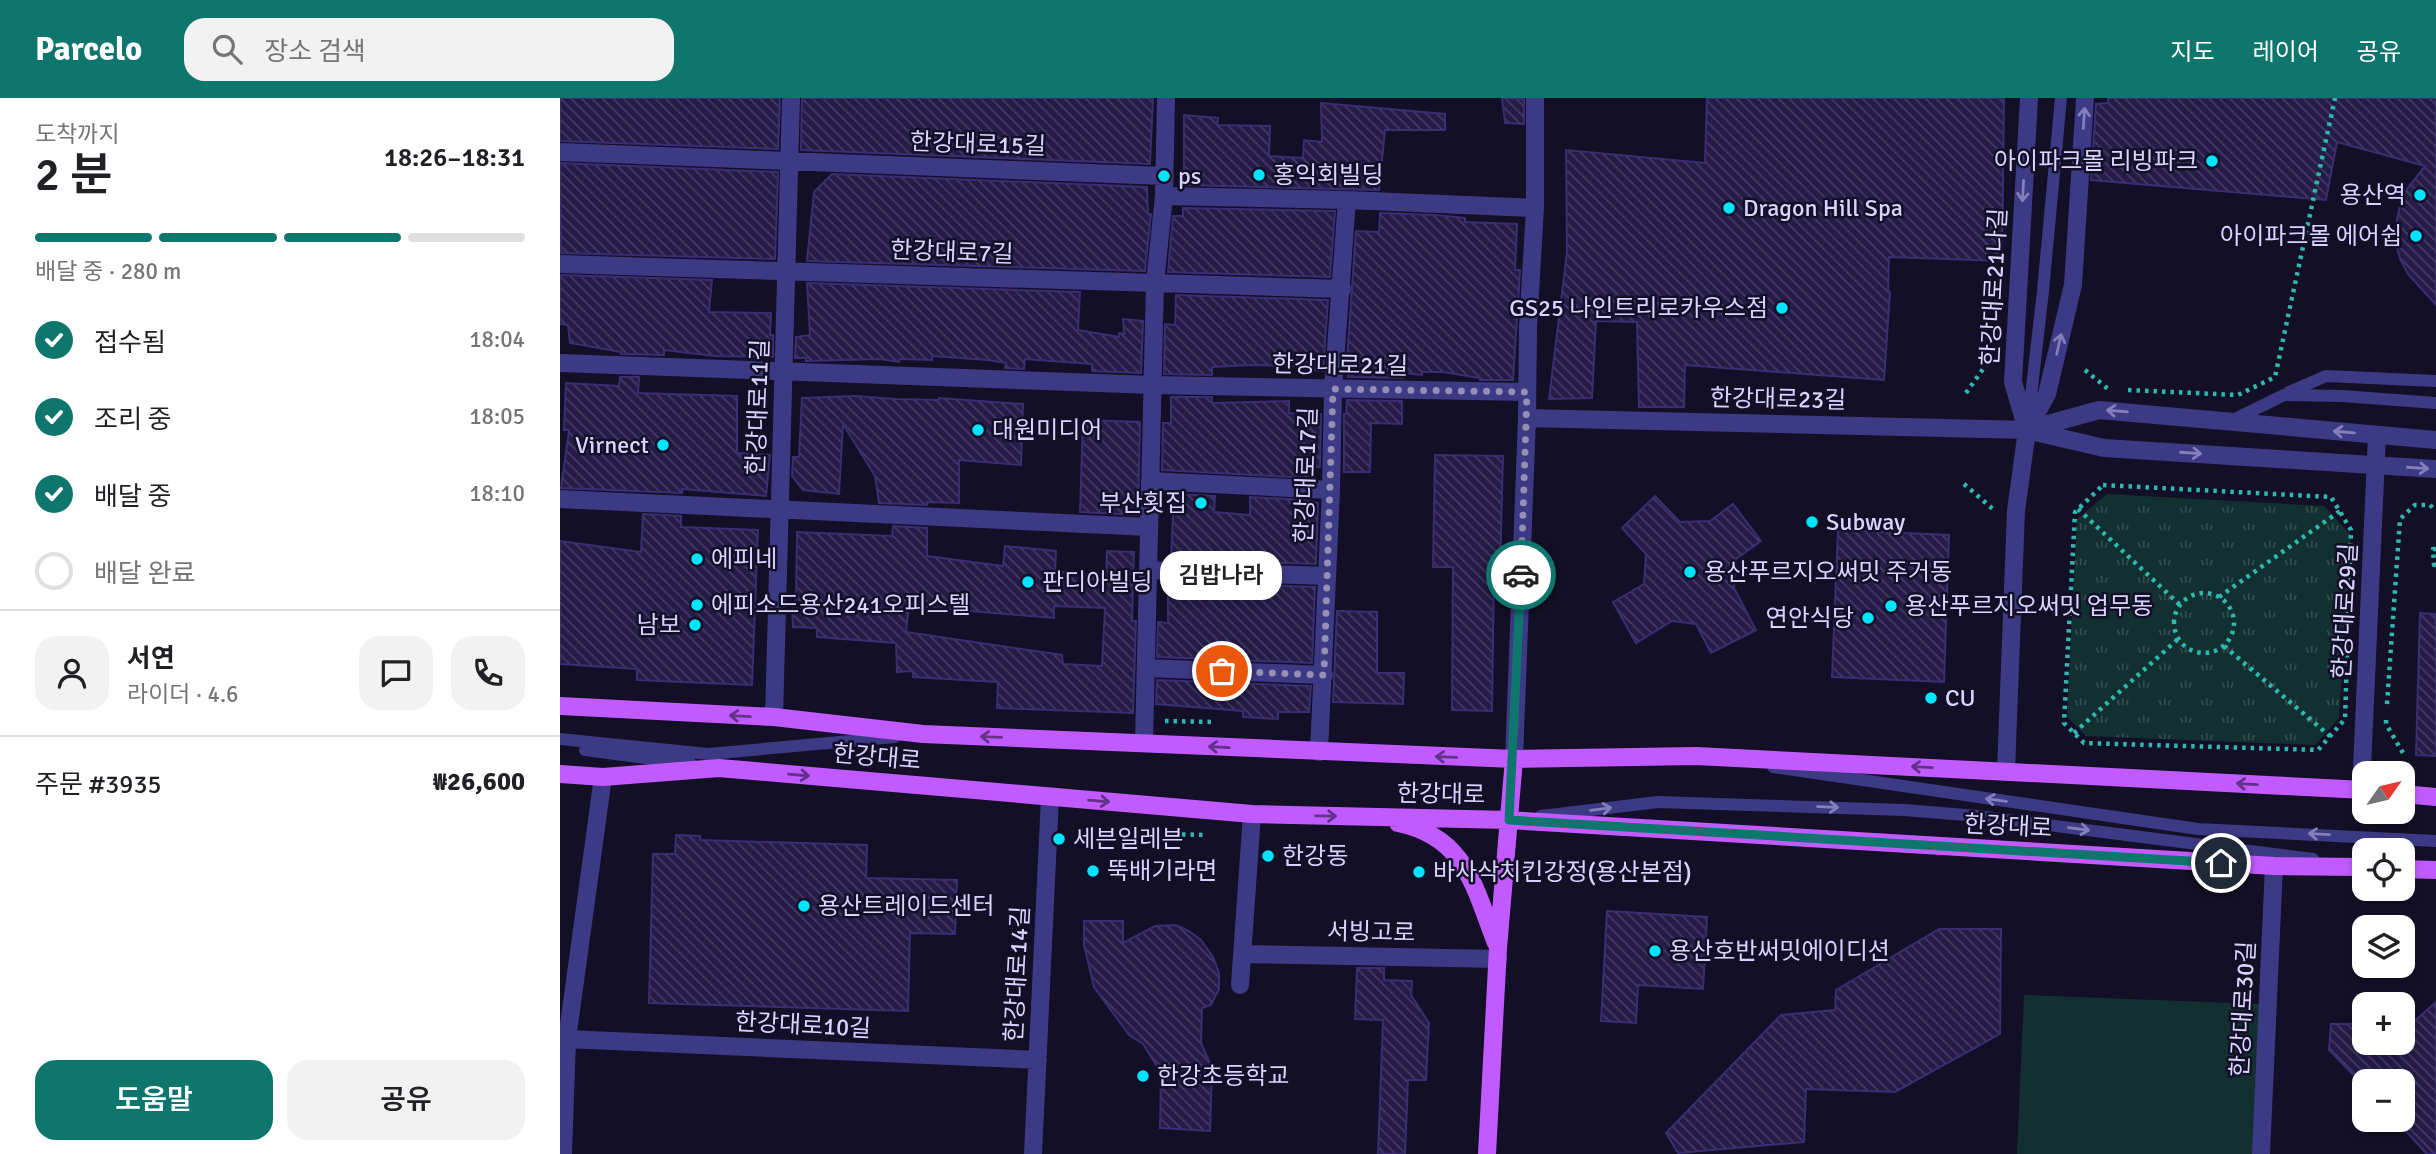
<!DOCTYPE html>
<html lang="ko">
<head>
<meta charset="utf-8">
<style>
  :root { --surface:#fff; --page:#f2f2f2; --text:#202124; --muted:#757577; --line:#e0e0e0; --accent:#0f766e }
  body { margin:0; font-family:Signika,"Noto Sans KR",sans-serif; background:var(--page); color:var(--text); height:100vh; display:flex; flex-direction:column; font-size:26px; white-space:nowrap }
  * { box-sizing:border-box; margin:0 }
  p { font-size:23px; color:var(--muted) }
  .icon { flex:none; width:38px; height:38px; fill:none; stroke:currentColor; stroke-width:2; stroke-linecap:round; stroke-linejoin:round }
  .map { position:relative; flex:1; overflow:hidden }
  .side { display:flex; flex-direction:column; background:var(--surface); width:560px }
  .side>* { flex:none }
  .needle { width:46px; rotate:56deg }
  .buttons { position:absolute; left:1792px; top:663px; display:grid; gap:14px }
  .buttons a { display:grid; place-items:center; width:63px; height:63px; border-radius:14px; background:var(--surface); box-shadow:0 4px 10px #0003; font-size:35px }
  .pin { position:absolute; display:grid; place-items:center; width:60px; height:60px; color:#fff; margin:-30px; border:4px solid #fff; border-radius:50%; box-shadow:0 2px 7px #0007 }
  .courier { position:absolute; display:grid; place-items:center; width:70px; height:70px; margin:-35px; border:5px solid #0f766e; border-radius:50%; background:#fff; color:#222; box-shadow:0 2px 9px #0007 }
  .bubble { position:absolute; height:49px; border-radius:21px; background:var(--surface); box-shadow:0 4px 10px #0003; font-size:23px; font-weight:600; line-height:49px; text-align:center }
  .head em { font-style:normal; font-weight:600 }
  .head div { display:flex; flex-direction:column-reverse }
  .head { display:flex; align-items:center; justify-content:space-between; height:119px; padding:0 35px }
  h1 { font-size:46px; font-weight:600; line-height:52px }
  .bar { display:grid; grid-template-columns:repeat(4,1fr); gap:10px 7px; align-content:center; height:84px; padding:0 35px }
  .bar i { height:9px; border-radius:5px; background:var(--line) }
  .bar .on { background:var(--accent) }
  .bar p { grid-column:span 4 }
  .line { display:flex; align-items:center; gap:18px; padding:0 35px; border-top:2px solid var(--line) }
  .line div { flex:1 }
  .round { display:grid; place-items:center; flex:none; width:74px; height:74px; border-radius:21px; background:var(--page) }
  ol { padding:0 35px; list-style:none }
  li { display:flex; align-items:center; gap:21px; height:77px }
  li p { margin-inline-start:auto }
  li .icon { padding:7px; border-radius:50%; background:var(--accent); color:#fff; stroke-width:4 }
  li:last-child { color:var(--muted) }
  li i { width:38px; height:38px; border:4px solid var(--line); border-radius:50% }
  .cta { display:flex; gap:14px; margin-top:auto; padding:14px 35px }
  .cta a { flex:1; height:80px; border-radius:21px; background:var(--accent); color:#fff; font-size:28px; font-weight:600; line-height:80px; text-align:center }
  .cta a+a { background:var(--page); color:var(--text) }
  header { display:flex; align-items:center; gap:42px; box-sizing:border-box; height:98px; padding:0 35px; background:var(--accent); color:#fff }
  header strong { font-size:33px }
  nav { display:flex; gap:38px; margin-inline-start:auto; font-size:24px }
  .search { width:490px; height:63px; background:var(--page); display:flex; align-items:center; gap:18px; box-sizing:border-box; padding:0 24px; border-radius:21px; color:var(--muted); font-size:26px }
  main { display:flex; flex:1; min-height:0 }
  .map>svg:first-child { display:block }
</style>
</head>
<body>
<header>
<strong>Parcelo</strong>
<div class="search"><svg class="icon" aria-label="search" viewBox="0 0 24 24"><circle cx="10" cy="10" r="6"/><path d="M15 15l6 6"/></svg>장소 검색</div>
<nav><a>지도</a><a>레이어</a><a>공유</a></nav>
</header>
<main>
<section class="side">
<div class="head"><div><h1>2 분</h1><p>도착까지</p></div><em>18:26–18:31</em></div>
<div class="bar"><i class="on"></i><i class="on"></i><i class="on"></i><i></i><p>배달 중 · 280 m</p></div>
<ol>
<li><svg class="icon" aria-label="check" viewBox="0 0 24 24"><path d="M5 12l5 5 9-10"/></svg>접수됨<p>18:04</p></li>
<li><svg class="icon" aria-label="check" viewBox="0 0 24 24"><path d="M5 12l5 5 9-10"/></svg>조리 중<p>18:05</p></li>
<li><svg class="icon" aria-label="check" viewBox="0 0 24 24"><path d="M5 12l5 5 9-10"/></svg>배달 중<p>18:10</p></li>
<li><i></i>배달 완료</li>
</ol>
<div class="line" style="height:126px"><a class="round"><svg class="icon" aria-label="person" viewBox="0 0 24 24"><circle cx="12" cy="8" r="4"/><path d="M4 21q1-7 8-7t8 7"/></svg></a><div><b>서연</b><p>라이더 · 4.6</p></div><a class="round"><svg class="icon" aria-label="chat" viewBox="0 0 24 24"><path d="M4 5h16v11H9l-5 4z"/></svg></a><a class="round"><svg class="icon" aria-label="phone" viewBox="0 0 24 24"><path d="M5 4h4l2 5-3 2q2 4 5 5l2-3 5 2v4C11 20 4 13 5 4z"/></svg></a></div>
<div class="line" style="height:91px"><div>주문 #3935</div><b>₩26,600</b></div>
<div class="cta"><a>도움말</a><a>공유</a></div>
</section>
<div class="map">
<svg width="1876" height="1056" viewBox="0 0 1876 1056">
  <defs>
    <pattern id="park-tufts" width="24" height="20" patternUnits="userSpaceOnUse" patternTransform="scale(1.75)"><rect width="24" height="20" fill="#12302f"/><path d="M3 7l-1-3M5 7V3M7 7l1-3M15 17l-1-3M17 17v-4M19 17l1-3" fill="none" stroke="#344d4e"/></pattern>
    <pattern id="building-back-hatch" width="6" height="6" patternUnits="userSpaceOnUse" patternTransform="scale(1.75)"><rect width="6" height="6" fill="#241b47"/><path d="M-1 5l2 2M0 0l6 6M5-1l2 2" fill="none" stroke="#433b63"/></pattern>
  </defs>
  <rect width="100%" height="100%" fill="#130f26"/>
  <path fill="#12302f" d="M 1464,897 L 1700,906 L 1697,1056 L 1457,1056 Z"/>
  <path fill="url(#park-tufts)" d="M 1547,396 L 1764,408 L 1791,437 L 1779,620 L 1755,647 L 1526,638 L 1507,619 L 1517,421 Z"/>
  <path fill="url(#building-back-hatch)" stroke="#3b2d73" stroke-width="2" fill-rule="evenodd" d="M 0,0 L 220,0 L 218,51 L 0,43 Z
    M 242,0 L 593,0 L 590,66 L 241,52 Z
    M 942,0 L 964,1 L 964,26 L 945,25 Z
    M 1147,0 L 1444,0 L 1442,163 L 1329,159 L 1328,193 L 1330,194 L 1324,282 L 1125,267 L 1124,309 L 1079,309 L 1077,224 L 1036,223 L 1032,300 L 989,301 L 1007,154 L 1006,52 L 1145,65 Z
    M 1548,0 L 1876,0 L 1876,207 L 1848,176 L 1840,161 L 1836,145 L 1835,131 L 1841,103 L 1847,91 L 1865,68 L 1777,44 L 1766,102 L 1531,82 L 1536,6 L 1548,5 Z
    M 761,5 L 885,16 L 885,32 L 825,32 L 819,92 L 624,87 L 624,17 L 658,20 L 657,27 L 710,28 L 709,58 L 743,60 L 744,42 L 762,44 Z
    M 0,65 L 218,74 L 215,161 L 1,155 Z
    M 272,76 L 587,89 L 588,116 L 591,116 L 585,173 L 247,163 L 254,94 Z
    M 623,110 L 775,113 L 770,179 L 608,174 L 613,118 L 623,118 Z
    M 820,115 L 875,117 L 905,120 L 905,124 L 957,126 L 955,172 L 960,172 L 960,174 L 953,282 L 920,282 L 920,280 L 883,274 L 862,274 L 862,277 L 843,275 L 843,280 L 788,279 L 788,274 L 786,274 L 796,133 L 819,134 Z
    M 0,177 L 152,182 L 149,214 L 211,215 L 210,237 L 213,237 L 213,259 L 155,258 L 104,252 L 104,257 L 61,256 L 61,254 L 10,245 L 8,227 L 0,226 Z
    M 247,185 L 520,194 L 518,232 L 559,239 L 559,235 L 564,236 L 563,221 L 583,223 L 581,275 L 532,273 L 532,266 L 465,261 L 464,271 L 445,270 L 446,265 L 428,262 L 372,258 L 372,262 L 340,261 L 339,264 L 319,261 L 246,263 L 246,260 L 235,260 L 236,239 L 250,237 Z
    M 616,197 L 768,202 L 763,273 L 740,272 L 740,268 L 691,267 L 652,269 L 652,277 L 604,276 L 605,226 L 615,227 Z
    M 60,279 L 79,279 L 78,295 L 177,298 L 177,355 L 210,357 L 206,398 L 122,391 L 122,395 L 1,390 L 9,332 L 4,332 L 6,285 L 59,288 Z
    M 295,298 L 335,301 L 379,302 L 379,300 L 463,306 L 461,367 L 399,362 L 399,405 L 367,404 L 367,407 L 319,405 L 315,378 L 283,326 L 279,396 L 243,392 L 232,378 L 233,359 L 239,359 L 242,300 Z
    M 611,299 L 652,299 L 652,305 L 729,303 L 729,315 L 761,316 L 760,369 L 750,369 L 749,380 L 602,372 L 603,325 L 611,325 Z
    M 787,302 L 842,303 L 842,326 L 811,325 L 810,374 L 784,374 L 784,316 L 786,316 Z
    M 523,322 L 580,324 L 578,417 L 520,414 Z
    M 875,357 L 943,358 L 940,470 L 934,470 L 932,613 L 892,612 L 893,469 L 873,469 Z
    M 614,396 L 655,398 L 654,414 L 690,417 L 690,399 L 746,402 L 758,405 L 756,466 L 611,461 Z
    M 1095,398 L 1120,424 L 1150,423 L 1173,406 L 1201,443 L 1176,461 L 1174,490 L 1196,532 L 1151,555 L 1136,526 L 1112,523 L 1076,545 L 1053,504 L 1084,486 L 1086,456 L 1062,430 Z
    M 83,416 L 121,418 L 121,429 L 198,432 L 192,587 L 77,582 L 77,571 L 0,566 L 0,443 L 81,454 Z
    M 333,428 L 367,430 L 367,458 L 443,468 L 445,448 L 496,453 L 495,473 L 546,480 L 547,453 L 574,454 L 572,523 L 576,523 L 573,615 L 437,610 L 438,584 L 353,579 L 353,573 L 337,574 L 336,545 L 257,539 L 257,530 L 233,529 L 232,506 L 236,506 L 237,434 L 332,438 ZM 349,508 L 494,520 L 494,508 L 545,510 L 542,568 L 503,566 L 502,557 L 346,534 Z
    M 1278,432 L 1389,437 L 1384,584 L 1272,579 Z
    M 608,484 L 755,489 L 752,565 L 597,559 L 598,524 L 608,525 Z
    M 777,513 L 817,514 L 817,575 L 844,575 L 843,606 L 773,604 Z
    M 1860,515 L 1876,516 L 1876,658 L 1856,657 Z
    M 597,582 L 751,588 L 749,614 L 718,614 L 718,621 L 683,619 L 683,613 L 596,606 Z
    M 116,737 L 140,738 L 140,742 L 307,747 L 306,780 L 397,782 L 395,836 L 350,835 L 348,913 L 89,905 L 93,756 L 115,756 Z
    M 1047,813 L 1147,819 L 1143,891 L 1078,887 L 1076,925 L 1041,923 Z
    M 524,823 L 563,823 L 563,845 L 595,828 L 616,827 L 629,833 L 641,842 L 653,859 L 659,875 L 659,891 L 651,907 L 642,910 L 641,945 L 652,970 L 650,1033 L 600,1030 L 601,975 L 583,946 L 569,937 L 534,889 L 524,847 Z
    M 1379,831 L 1441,831 L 1440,936 L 1335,994 L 1246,991 L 1244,1044 L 1118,1055 L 1106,1035 L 1221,917 L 1275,912 L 1276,892 Z
    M 797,870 L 824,870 L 824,882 L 852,883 L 851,897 L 869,925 L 866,982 L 848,982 L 845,1056 L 818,1056 L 823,922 L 795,921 Z
    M 1876,904 L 1876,1056 L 1867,1056 L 1843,1030 L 1843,984 L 1800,984 L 1769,952 L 1771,926 L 1804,926 L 1804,945 L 1843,945 L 1843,928 L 1849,928 Z"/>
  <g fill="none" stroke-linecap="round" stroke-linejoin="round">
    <path stroke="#2fb8b0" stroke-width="4.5" stroke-dasharray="3.5 5" stroke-linecap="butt" d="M 1525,272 L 1548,291
      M 1568,292 L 1678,297 L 1715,279 L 1775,0
      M 1406,295 L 1428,264
      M 1404,386 L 1434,412
      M 1543,387 L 1771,399 L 1791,432 L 1785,621 L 1758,652 L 1524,645 L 1504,625 L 1515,414 Z
      M 1518,411 L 1620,507
      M 1876,451 L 1873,451 L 1874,467 L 1876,466
      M1614 525a30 30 0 1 1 60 0a30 30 0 1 1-60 0Z
      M 1659,499 L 1780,413
      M 1664,548 L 1771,639
      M 1827,606 L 1840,421 L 1855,407 L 1870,407 L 1876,413
      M 1826,622 L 1826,626 L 1843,655
      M 605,623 L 654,624
      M 1514,635 L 1618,541
      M 605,736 L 646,737"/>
    <path stroke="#3d3a85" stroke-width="12" d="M 1729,294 L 1766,278 L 1876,283
      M 1468,324 L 1483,193 L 1501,0
      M 1669,324 L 1724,297 L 1782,298 L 1876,305
      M 0,641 L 148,656 L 335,639
      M 25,652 L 131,666
      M 1213,669 L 1638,731 L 1876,743
      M 981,718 L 1098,704 L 1344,712 L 1418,718 L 1753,761"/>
    <path stroke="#3d3a85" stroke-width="18" d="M 0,54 L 604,78
      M 604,98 L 787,102 L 975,110
      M 0,166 L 782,191
      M 0,265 L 593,287 L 967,294
      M 967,320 L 1467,332 L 1544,350 L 1876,371
      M 1470,331 L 1539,312 L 1876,342
      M 1467,332 L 1453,284 L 1469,0
      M 590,383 L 771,392
      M 0,401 L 589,429
      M 588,472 L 767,478
      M 586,570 L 764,577
      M 214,619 L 231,0
      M 584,644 L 595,185 L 604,98 L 606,0
      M 759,654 L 771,392 L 773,291 L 787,102
      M 954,661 L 967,320 L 968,229 L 975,110 L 975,0
      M 1446,673 L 1456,413 L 1467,332 L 1487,296 L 1513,187 L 1525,0
      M 1801,692 L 1817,337
      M 683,856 L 938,861
      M 680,887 L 692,716
      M 7,941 L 478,962
      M 3,1056 L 7,941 L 43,679
      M 473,1056 L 490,699
      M 1701,1056 L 1714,768"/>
    <path stroke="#c25bff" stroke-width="18" d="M 0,608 L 214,619 L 363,636 L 954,661 L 1136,658 L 1804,692
      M 0,676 L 43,679 L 159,670 L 692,716 L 949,722 L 1714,768 L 1804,769
      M 1843,696 L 1876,699
      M 838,725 C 906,739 914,789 936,845
      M 1843,771 L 1876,772
      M 927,1056 L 938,850 L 954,661"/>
  </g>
  <defs><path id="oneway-shaft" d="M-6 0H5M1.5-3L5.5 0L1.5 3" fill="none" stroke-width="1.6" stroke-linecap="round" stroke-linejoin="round" transform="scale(1.75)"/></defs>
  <g stroke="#837fbc">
    <use href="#oneway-shaft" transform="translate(1524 20) rotate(-86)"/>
    <use href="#oneway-shaft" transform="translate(1463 93) rotate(93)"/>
    <use href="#oneway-shaft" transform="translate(1499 246) rotate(-77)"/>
    <use href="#oneway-shaft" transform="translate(1557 313) rotate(-175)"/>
    <use href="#oneway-shaft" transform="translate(1784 334) rotate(-175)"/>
    <use href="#oneway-shaft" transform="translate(1631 355) rotate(4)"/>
    <use href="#oneway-shaft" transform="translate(1858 370) rotate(4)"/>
    <use href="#oneway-shaft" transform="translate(1436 702) rotate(-172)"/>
    <use href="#oneway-shaft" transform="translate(1268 709) rotate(2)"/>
    <use href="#oneway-shaft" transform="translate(1041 711) rotate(-7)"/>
    <use href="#oneway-shaft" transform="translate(1519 731) rotate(7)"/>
    <use href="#oneway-shaft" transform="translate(1759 736) rotate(-177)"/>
  </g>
  <g stroke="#623188">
    <use href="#oneway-shaft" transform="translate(180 618) rotate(-177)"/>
    <use href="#oneway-shaft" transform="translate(431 639) rotate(-178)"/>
    <use href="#oneway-shaft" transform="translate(659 649) rotate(-177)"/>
    <use href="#oneway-shaft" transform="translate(886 659) rotate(-178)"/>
    <use href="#oneway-shaft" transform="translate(1362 669) rotate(-177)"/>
    <use href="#oneway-shaft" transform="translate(239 677) rotate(5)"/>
    <use href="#oneway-shaft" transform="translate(1687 686) rotate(-177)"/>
    <use href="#oneway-shaft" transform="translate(539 703) rotate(5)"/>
    <use href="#oneway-shaft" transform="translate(766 718) rotate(1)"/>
  </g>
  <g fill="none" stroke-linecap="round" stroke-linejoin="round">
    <path stroke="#948fb3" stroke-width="7" stroke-dasharray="0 12.6" d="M 662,573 L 764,577 L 773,291 L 967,294 L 961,477"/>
    <path stroke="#0f766e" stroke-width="9" d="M 961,477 L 949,722 L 1661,765"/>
  </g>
  <g fill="#00e5ff" stroke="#130f26" stroke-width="2.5">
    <circle cx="1652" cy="63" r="7"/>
    <circle cx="699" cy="77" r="7"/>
    <circle cx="604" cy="78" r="7"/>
    <circle cx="1860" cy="97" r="7"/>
    <circle cx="1169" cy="110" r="7"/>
    <circle cx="1856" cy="138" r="7"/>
    <circle cx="1222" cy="210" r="7"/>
    <circle cx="418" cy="332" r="7"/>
    <circle cx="103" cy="347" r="7"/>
    <circle cx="641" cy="405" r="7"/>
    <circle cx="1252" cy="424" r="7"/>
    <circle cx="137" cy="461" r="7"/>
    <circle cx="1130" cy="474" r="7"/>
    <circle cx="468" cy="484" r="7"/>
    <circle cx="137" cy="507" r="7"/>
    <circle cx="1331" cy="508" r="7"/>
    <circle cx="1308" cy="520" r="7"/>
    <circle cx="135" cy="527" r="7"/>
    <circle cx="1371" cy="600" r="7"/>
    <circle cx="499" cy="741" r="7"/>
    <circle cx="708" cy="758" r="7"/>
    <circle cx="533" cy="773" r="7"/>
    <circle cx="859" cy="774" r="7"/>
    <circle cx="244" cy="808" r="7"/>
    <circle cx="1095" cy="853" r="7"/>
    <circle cx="583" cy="978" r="7"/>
  </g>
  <g text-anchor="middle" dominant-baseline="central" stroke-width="5" stroke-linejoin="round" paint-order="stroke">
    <g font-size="24" fill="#d9d4ff" stroke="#130f26">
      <text transform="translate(418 46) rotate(2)">한강대로15길</text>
      <text transform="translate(392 154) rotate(2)">한강대로7길</text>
      <text transform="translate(1434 189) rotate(-87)">한강대로21나길</text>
      <text transform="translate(780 267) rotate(1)">한강대로21길</text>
      <text transform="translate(1218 301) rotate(1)">한강대로23길</text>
      <text transform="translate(198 309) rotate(-88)">한강대로11길</text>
      <text transform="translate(746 377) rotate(-88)">한강대로17길</text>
      <text transform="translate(1785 513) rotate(-87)">한강대로29길</text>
      <text transform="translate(317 659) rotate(5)">한강대로</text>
      <text transform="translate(881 696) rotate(1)">한강대로</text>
      <text transform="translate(1448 728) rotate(3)">한강대로</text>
      <text transform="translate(811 834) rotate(1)">서빙고로</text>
      <text transform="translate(457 876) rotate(-87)">한강대로14길</text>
      <text transform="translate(1683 911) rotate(-87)">한강대로30길</text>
      <text transform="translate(243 927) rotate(3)">한강대로10길</text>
    </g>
    <g font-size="24" fill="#d9d4ff" stroke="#130f26" text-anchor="start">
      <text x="1638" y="63" text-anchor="end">아이파크몰 리빙파크</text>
      <text x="713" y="77">홍익회빌딩</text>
      <text x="618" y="78">ps</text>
      <text x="1846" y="97" text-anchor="end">용산역</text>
      <text x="1183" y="110">Dragon Hill Spa</text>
      <text x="1842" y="138" text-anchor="end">아이파크몰 에어쉽</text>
      <text x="1208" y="210" text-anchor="end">GS25 나인트리로카우스점</text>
      <text x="432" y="332">대원미디어</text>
      <text x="89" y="347" text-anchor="end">Virnect</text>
      <text x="627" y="405" text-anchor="end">부산횟집</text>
      <text x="1266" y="424">Subway</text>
      <text x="151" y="461">에피네</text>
      <text x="1144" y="474">용산푸르지오써밋 주거동</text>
      <text x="482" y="484">판디아빌딩</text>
      <text x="151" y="507">에피소드용산241오피스텔</text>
      <text x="1345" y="508">용산푸르지오써밋 업무동</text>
      <text x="1294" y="520" text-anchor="end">연안식당</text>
      <text x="121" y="527" text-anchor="end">남보</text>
      <text x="1385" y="600">CU</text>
      <text x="513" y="741">세븐일레븐</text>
      <text x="722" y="758">한강동</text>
      <text x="547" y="773">뚝배기라면</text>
      <text x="873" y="774">바사삭치킨강정(용산본점)</text>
      <text x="258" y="808">용산트레이드센터</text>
      <text x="1109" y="853">용산호반써밋에이디션</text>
      <text x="597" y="978">한강초등학교</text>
    </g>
  </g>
</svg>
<div class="buttons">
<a><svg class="needle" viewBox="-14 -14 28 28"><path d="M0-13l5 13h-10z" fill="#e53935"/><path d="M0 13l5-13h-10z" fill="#757577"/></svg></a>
<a><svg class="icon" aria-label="locate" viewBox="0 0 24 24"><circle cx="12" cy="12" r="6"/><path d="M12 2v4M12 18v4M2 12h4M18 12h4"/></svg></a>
<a><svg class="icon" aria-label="layers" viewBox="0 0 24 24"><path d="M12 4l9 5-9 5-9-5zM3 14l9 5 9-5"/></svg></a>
<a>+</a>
<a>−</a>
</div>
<div class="pin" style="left:662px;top:573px;background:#ea580c"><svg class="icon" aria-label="bag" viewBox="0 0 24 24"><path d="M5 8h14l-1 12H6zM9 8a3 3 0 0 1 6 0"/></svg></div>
<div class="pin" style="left:1661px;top:765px;background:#1f2937"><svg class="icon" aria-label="home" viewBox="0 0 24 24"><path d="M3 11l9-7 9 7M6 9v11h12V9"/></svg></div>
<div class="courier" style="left:961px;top:477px"><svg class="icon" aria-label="car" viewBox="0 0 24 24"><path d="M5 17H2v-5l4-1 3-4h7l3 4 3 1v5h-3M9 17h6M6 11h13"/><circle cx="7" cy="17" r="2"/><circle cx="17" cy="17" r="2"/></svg></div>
<div class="bubble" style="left:600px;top:453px;width:122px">김밥나라</div>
</div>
</main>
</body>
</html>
